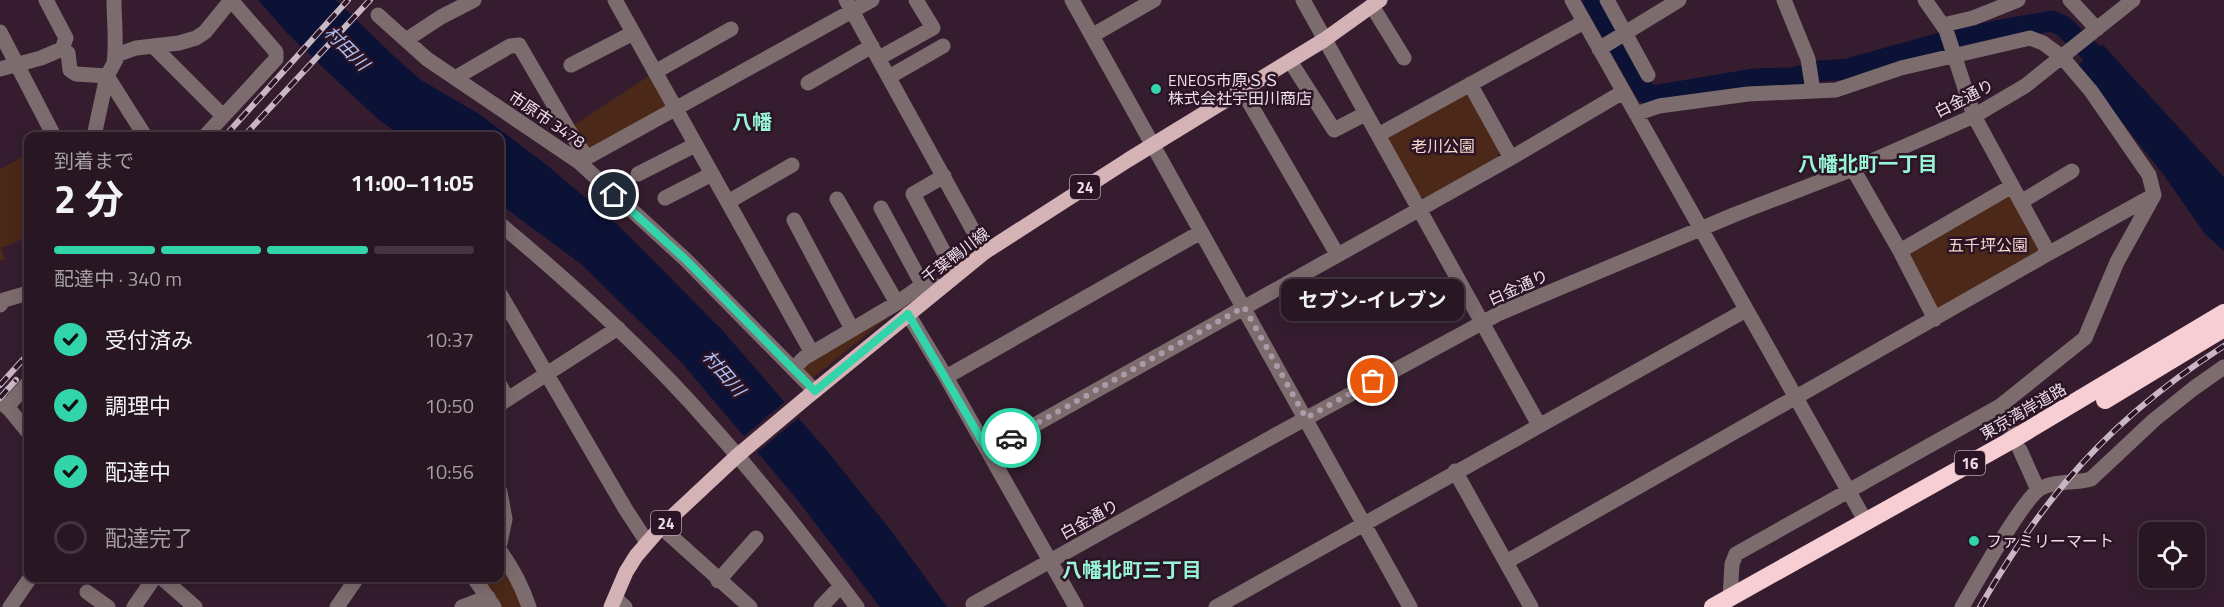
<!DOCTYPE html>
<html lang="ja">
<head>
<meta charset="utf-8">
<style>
  :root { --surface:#281623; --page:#342330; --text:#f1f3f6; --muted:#a59fa6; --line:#443541; --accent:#32d4a9 }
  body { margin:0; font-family:"Titillium Web","Noto Sans JP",sans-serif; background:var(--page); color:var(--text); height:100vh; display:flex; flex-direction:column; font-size:22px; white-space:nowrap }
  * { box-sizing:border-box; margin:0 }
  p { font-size:20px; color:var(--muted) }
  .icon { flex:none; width:33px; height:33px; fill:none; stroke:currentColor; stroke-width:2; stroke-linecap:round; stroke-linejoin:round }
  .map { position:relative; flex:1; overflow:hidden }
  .details { position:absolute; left:24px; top:132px; width:480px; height:450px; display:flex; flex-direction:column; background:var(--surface); border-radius:12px; box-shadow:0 3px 15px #0003,0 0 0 2px var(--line) }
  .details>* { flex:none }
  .tools { position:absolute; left:2139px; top:522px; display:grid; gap:12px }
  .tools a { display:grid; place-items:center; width:66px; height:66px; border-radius:12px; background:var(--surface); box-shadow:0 3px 15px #0003,0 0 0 2px var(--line); font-size:30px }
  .pin { position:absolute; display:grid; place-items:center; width:51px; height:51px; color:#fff; margin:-26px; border:3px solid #fff; border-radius:50%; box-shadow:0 2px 6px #0007 }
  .courier { position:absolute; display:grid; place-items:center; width:60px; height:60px; margin:-30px; border:4px solid #32d4a9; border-radius:50%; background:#fff; color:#222; box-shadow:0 2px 8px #0007 }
  .bubble { position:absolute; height:42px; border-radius:12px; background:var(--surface); box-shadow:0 3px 15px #0003,0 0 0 2px var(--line); font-size:20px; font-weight:700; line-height:42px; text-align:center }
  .overview em { font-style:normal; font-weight:700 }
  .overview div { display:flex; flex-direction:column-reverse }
  .overview { display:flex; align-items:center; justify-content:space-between; height:102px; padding:0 30px }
  h1 { font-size:39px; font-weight:700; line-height:45px }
  .bar { display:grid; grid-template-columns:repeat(4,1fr); gap:9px 6px; align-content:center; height:72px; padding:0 30px }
  .bar i { height:8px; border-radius:4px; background:var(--line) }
  .bar .on { background:var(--accent) }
  .bar p { grid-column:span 4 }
  ol { padding:0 30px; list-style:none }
  li { display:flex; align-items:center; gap:18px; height:66px }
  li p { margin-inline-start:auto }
  li .icon { padding:6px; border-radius:50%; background:var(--accent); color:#111; stroke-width:4 }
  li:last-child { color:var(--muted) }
  li i { width:33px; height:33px; border:3px solid var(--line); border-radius:50% }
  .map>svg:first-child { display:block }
</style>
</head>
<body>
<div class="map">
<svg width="2224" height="607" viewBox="0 0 2224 607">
  <rect width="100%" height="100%" fill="#351d2f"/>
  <path fill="#4b2818" d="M 655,72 L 675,110 L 587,158 L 568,129 Z
    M 1460,94 L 1471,97 L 1500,149 L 1497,158 L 1427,198 L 1416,195 L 1387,143 L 1392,133 Z
    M 26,155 L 28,159 L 28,221 L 24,223 L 28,237 L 1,248 L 5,260 L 0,261 L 0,169 Z
    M 2006,195 L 2013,197 L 2041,247 L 2039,257 L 1945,310 L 1936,308 L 1909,259 L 1911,250 Z
    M 892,314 L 810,380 L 802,368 L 809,362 Z
    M 500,554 L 526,607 L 500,607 L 483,578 L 500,578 Z"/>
  <path fill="#0b1236" d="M 258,0 L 336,0 L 397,59 L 421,80 L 479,114 L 548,166 L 621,228 L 723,331 L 828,452 L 889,528 L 947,607 L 880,607 L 795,497 L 682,363 L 581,264 L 500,204 L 500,136 L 401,136 L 379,120 L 332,76 L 288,34 Z
    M 2103,45 L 2224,177 L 2224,251 L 2205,234 L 2163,174 L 2077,66 L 2087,56 Z"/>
  <path fill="#351d2f" d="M 787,400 L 801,416 L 755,454 L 742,438 Z"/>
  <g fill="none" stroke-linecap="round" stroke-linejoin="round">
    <path stroke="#0b1236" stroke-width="21" d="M 1593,0 L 1646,93 L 1653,96 L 1753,79 L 1793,78 L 1820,71 L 1847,69 L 1962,37 L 2052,21 L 2063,26 L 2097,58"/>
    <path stroke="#7d6c6e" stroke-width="15" d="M 615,0 L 812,353
      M 846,0 L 985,252
      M 1072,0 L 1410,607
      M 1303,0 L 1539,425
      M 1572,0 L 1866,522
      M 1607,0 L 1648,75
      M 1784,0 L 1808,59 L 1813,91
      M 2070,0 L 2097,29
      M 1372,6 L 1404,58
      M 378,15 L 427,59 L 579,162 L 685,259 L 815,391
      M 1943,25 L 1973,18 L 2018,0
      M 0,32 L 54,136
      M 1093,35 L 1154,0
      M 406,40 L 441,17 L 474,0
      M 153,46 L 223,116
      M 62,49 L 68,53 L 70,70 L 76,74 L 107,76 L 145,136
      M 1599,49 L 1679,0
      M 879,58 L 933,28 L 916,0
      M 1290,61 L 1334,130 L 1365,114
      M 114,63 C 117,42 114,21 114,0
      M 571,65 L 633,33
      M 0,69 L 41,58 L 62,49 L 66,38 L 46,0
      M 655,72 L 731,29
      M 889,77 L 943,46
      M 455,78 L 510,46 L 519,45 L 568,129 L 587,158
      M 808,83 L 872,46
      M 1470,84 L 1511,158
      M 1242,90 L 1337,254
      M 1636,114 L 1659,106 L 1748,94 L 1836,90 L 1901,68 L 2030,38 L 2043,43 L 2062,57 L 2091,91 L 2149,175 L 2154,195 L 2117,262 L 2085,338 L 2000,406 L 1736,554 L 1732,564 L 1730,598
      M 1378,135 L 1584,22
      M 94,136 L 107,76 L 119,54 L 136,48 L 179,43 L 196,38 L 205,32 L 231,0
      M 205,136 L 276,59 L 276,52 L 231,0
      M 579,162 L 872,0
      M 1853,169 L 1900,251 L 1935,319
      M 638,174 L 695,145
      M 944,176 L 913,194 L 956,275
      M 665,198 L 712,174
      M 837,199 L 897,303
      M 728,202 L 792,165
      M 2021,202 L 2072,171
      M 881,208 L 921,282 L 926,286
      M 794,220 L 852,329
      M 500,224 C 573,285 645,350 708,422 C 761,481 810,544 857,607
      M 1900,251 L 2012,186
      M 2044,256 L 2154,195
      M 500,294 L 626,510 L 647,542
      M 0,305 L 4,300 L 28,293
      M 908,314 L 946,377 L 1076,607
      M 793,369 L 804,358 L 897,303 L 918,288 L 930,285 L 942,287
      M 946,377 L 1201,232
      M 500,385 L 507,399
      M 1,402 L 10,410 L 28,432
      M 500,404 L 618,328
      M 2000,406 L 2014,439
      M 7,407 L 28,383
      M 2020,450 L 2038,490
      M 988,451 L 1511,158 L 1623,92
      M 1455,471 L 1531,607
      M 500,492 L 505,519 L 500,543
      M 661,527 L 750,607
      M 500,551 C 513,569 522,586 529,607
      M 1506,562 L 2044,256 L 2046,248 L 1974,116 L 1946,30 L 1925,0
      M 162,578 L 195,607
      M 474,578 L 494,607
      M 718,581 L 756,538
      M 87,592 L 108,607
      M 615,598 L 625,607
      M 973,604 L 1281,432 L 1500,313 L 1736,214 L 1853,169 L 1974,116 L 2025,86 L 2133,0
      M 10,607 L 30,578
      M 134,607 L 154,578
      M 337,607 L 357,578
      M 462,607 L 488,597
      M 821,607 L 835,592
      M 1216,607 L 1746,310
      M 1962,607 C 1975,585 2023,498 2041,488 C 2057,480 2074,484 2091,479 L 2154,420 L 2194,388 L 2224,367"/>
    <path stroke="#d4b2b6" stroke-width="15" d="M 611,607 L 626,572 L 636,556 L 661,527 L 737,456 L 806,398 L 985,252 L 1128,160 L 1324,40 L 1380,0"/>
    <path stroke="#f7ced3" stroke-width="18" d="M 2105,400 L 2224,328
      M 1713,607 L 2010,441 L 2224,313"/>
    <g stroke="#c9b7c4" stroke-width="6">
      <path id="rail" d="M 225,136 L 348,0
        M 244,136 L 370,0
        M 0,385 L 28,354
        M 0,398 L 16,380
        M 1980,607 C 2005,564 2033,521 2065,483 C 2109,430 2166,383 2224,346"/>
    </g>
    <use href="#rail" stroke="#2b1425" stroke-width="4" stroke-dasharray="11" stroke-linecap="butt"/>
  </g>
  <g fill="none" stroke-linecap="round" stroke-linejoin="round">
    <path stroke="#ad9aa8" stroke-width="6" stroke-dasharray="0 10.8" d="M 1011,438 L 1244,307 L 1306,418 L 1373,381"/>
    <path stroke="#32d4a9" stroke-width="8" d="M 614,195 L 685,259 L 815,391 L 908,314 L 988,451 L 1011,438"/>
  </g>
  <g fill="#32d4a9" stroke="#2b1425" stroke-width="2">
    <circle cx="1156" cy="89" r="6"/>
    <circle cx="1974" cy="541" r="6"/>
  </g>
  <g text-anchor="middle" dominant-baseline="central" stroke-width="5" stroke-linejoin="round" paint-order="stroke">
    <g fill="#2b1425" stroke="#b4a1ae" stroke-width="1.5">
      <rect x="1070" y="175" width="30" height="24" rx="4.5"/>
      <rect x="1955" y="451" width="30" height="24" rx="4.5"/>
      <rect x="651" y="511" width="30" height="24" rx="4.5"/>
    </g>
    <g font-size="15" font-weight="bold" fill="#eedee9">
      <text x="1085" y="187">24</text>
      <text x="1970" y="463">16</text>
      <text x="666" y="523">24</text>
    </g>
    <g font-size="16" fill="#eedee9" stroke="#2b1425" text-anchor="start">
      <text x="1168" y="80">ENEOS市原ＳＳ<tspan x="1168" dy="18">株式会社宇田川商店</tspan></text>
      <text x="1986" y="541">ファミリーマート</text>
    </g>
    <g font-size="16" fill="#eedee9" stroke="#2b1425">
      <text transform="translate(1964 98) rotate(-27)">白金通り</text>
      <text transform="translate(547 119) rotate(34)">市原市 3478</text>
      <text transform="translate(955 255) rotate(-37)">千葉鴨川線</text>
      <text transform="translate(1518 287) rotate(-24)">白金通り</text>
      <text transform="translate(2023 411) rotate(-30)">東京湾岸道路</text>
      <text transform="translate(1089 519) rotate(-29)">白金通り</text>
    </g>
    <g font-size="16" fill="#f5d6c8" stroke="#2b1425">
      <text x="1443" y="146">老川公園</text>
      <text x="1988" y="245">五千坪公園</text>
    </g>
    <g font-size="18" font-style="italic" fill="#afc2f8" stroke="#2b1425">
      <text transform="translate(347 48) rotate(45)">村田川</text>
      <text transform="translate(724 373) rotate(49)">村田川</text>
    </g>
    <g font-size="20" font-weight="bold" fill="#97f4d4" stroke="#2b1425">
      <text x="752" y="121">八幡</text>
      <text x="1868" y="163">八幡北町一丁目</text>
      <text x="1132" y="569">八幡北町三丁目</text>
    </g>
  </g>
</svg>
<div class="tools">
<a><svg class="icon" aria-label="locate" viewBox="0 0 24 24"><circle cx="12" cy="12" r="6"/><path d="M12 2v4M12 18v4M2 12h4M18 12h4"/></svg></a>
</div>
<div class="pin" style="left:1373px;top:381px;background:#ea580c"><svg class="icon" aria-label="bag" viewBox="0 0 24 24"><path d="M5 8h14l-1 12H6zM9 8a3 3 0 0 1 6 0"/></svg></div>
<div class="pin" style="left:614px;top:195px;background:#1f2937"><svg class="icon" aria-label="home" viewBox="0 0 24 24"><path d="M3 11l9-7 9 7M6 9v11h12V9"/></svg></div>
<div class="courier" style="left:1011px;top:438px"><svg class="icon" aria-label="car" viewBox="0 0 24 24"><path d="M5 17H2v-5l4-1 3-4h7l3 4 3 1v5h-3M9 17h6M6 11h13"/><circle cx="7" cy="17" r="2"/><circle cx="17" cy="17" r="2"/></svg></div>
<div class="bubble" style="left:1281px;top:279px;width:183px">セブン-イレブン</div>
<section class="details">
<div class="overview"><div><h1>2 分</h1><p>到着まで</p></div><em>11:00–11:05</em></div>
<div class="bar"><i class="on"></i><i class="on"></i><i class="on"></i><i></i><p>配達中 · 340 m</p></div>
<ol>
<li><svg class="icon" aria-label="check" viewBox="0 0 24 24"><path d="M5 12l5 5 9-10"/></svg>受付済み<p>10:37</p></li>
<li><svg class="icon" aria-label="check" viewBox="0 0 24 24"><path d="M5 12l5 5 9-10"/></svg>調理中<p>10:50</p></li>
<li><svg class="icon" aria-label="check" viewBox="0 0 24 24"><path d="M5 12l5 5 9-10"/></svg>配達中<p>10:56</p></li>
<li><i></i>配達完了</li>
</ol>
</section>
</div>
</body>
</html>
